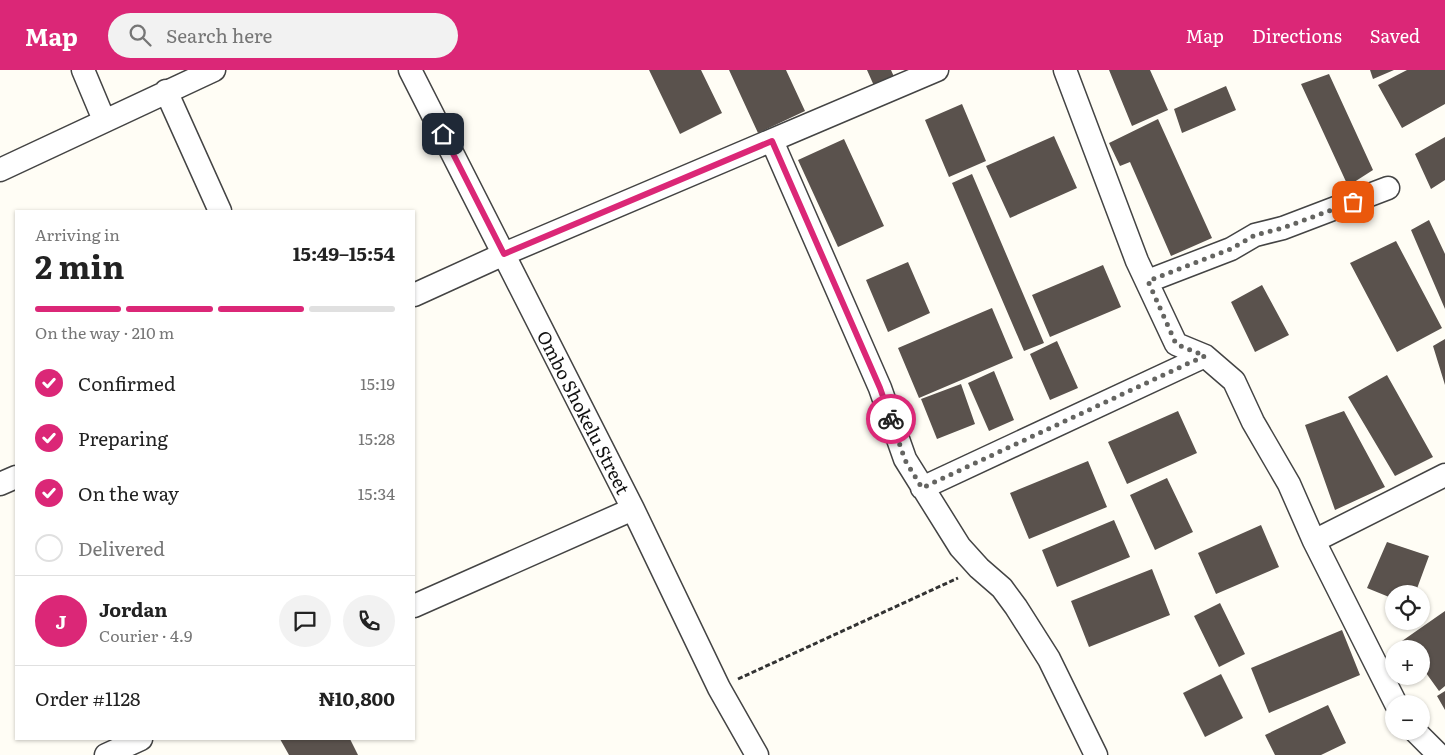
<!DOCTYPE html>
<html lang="en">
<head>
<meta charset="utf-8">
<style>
  :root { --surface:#fff; --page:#f2f2f2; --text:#222; --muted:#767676; --line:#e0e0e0; --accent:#db2777 }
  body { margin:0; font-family:Literata,serif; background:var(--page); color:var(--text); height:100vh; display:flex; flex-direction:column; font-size:19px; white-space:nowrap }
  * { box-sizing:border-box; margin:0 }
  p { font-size:16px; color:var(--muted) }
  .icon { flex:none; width:28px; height:28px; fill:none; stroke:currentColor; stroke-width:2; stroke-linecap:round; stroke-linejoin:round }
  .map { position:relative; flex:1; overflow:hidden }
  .details { position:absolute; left:15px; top:140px; width:400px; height:530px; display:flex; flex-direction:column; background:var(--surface); border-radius:0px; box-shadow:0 1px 4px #0004 }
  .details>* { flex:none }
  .buttons { position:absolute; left:1385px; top:515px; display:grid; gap:10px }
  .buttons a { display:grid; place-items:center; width:45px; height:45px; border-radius:50%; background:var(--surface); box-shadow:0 1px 4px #0004; font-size:25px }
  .pin { position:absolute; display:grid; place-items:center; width:42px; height:42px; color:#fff; margin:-21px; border-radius:10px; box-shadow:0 2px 8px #0006 }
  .courier { position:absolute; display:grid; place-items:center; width:50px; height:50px; margin:-25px; border:4px solid #db2777; border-radius:50%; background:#fff; color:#222; box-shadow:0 1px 6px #0007 }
  .headline em { font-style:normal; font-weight:700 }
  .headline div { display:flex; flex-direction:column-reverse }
  .headline { display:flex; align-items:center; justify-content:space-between; height:85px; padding:0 20px }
  h1 { font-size:32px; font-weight:700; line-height:38px }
  .bar { display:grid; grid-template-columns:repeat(4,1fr); gap:8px 5px; align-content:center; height:60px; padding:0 20px }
  .bar i { height:6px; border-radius:4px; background:var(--line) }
  .bar .on { background:var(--accent) }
  .bar p { grid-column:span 4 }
  .line { display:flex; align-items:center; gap:12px; padding:0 20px; border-top:1px solid var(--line) }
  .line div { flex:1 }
  .round { display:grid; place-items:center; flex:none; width:52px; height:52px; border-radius:26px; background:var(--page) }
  ol { padding:0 20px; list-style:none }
  li { display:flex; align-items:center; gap:15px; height:55px }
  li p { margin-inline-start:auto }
  li .icon { padding:5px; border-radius:50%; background:var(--accent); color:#fff; stroke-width:4 }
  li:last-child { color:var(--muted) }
  li i { width:28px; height:28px; border:2px solid var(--line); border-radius:50% }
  header { display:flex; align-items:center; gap:30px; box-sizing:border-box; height:70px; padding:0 25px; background:var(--accent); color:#fff }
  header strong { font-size:24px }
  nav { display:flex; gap:28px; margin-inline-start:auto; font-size:18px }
  .search { width:350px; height:45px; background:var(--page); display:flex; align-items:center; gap:12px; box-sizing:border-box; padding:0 18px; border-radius:28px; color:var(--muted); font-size:19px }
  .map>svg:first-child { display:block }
</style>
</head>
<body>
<header>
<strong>Map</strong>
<div class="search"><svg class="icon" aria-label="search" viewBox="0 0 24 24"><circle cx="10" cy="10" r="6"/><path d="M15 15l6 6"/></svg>Search here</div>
<nav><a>Map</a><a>Directions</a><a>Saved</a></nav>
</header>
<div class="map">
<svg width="1445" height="685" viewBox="0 0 1445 685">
  <rect width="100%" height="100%" fill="#fffdf5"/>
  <path fill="#5a524d" d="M 649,0 L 701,0 L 722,43 L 680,64 Z
    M 729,0 L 786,0 L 805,41 L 758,63 Z
    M 867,0 L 891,0 L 895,9 L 875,18 Z
    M 1109,0 L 1150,0 L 1168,40 L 1132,56 Z
    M 1370,0 L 1394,0 L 1373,9 Z
    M 1407,0 L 1445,0 L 1445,34 L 1402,58 L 1378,15 Z
    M 1329,4 L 1373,100 L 1348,116 L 1301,14 Z
    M 1226,16 L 1236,40 L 1182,63 L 1174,39 Z
    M 962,34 L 986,91 L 949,107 L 925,50 Z
    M 1158,49 L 1212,168 L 1171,186 L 1130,92 L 1120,96 L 1109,73 Z
    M 1054,66 L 1077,118 L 1010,148 L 986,96 Z
    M 1445,67 L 1445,110 L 1431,119 L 1415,84 Z
    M 844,69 L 884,156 L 838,177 L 798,90 Z
    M 972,104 L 1044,273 L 1024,281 L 952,113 Z
    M 1429,150 L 1445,184 L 1445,239 L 1411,160 Z
    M 1396,171 L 1442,258 L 1397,282 L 1350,193 Z
    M 908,192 L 930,243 L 888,262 L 866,210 Z
    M 1103,195 L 1121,237 L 1050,267 L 1032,225 Z
    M 1262,215 L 1289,265 L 1255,282 L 1231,232 Z
    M 992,238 L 1013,288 L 919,328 L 898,278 Z
    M 1445,269 L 1445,315 L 1433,276 Z
    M 1057,271 L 1078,318 L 1050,330 L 1030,284 Z
    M 994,301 L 1014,350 L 989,361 L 968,313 Z
    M 1387,305 L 1433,387 L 1395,406 L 1348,327 Z
    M 961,314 L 975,354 L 937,369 L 921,329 Z
    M 1178,341 L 1197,383 L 1127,414 L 1108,372 Z
    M 1344,341 L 1385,417 L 1335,440 L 1305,355 Z
    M 1088,391 L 1107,437 L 1029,469 L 1010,423 Z
    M 1167,408 L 1193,462 L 1155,480 L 1130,425 Z
    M 1114,450 L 1130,487 L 1057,517 L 1042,480 Z
    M 1261,455 L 1279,497 L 1216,524 L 1198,483 Z
    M 1387,472 L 1429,486 L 1415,524 L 1394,524 L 1394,529 L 1367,518 Z
    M 1152,499 L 1170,545 L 1089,577 L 1071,531 Z
    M 1220,533 L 1245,584 L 1219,597 L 1194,546 Z
    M 1445,541 L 1445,616 L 1439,621 L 1421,596 L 1421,579 L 1408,579 L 1402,571 Z
    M 1342,560 L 1360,605 L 1269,643 L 1251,598 Z
    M 1221,604 L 1243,648 L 1205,667 L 1183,623 Z
    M 1445,621 L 1445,640 L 1437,626 Z
    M 1328,635 L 1346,673 L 1321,685 L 1275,685 L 1265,665 Z
    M 280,669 L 350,669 L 358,685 L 289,685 Z"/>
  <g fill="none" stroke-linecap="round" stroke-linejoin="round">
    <g stroke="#444" stroke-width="25">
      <path id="minor" d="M 83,0 L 104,50
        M 410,0 L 633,439 L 719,618 L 757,685
        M 1065,0 L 1137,191 L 1176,274 L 1205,286 L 1234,311 L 1253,352 L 1289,414 L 1314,471 L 1396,634
        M 166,21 L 220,141
        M 772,71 L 880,318 L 905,389 L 960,477 L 979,498 L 1002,518 L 1016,537 L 1049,589 L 1096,685
        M 0,100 L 214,0
        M 1148,211 L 1231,179 L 1255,165 L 1283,158 L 1388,118
        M 414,225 L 504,184 L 937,0
        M 0,414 L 16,407
        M 922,418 L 1205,286
        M 1314,471 L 1445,405
        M 414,536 L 633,439
        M 1415,661 L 1439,685
        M 106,685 L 141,669"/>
    </g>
    <path stroke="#333" stroke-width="3" stroke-dasharray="5 2.5" stroke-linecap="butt" d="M 738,609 L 958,508"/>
    <use href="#minor" stroke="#fff" stroke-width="22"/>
  </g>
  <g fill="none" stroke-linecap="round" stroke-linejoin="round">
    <path stroke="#646461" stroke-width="5" stroke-dasharray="0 9" d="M 891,349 L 905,390 L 922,418 L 1187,294 L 1205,286 L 1176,274 L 1148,211 L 1231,179 L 1255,165 L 1283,158 L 1353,132"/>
    <path stroke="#db2777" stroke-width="6" d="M 443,64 L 504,184 L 772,71 L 880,318 L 891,349"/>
  </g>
  <g text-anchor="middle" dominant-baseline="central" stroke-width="5" stroke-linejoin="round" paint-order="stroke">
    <g font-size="18" fill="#111" stroke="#fff">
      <text transform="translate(584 342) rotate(63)">Ombo Shokelu Street</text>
    </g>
  </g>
</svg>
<div class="buttons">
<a><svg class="icon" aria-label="locate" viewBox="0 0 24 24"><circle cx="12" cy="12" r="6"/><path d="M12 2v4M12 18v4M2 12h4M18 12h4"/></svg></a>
<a>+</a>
<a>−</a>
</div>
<div class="pin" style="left:1353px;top:132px;background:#ea580c"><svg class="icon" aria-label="bag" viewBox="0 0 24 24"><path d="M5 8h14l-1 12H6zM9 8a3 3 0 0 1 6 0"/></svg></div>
<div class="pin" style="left:443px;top:64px;background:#1f2937"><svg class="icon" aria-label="home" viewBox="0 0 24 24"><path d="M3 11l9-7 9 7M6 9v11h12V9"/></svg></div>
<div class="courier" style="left:891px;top:349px"><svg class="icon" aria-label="bike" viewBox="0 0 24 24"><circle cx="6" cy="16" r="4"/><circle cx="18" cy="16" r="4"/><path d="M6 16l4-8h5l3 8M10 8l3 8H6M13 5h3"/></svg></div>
<section class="details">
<div class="headline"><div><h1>2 min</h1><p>Arriving in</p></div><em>15:49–15:54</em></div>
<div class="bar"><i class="on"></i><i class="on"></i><i class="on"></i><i></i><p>On the way · 210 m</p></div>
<ol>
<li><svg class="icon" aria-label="check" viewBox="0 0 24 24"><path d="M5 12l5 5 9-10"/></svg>Confirmed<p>15:19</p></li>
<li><svg class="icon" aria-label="check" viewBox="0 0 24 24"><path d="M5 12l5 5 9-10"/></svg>Preparing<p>15:28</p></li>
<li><svg class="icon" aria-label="check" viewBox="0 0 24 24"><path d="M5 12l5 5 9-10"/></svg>On the way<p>15:34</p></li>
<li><i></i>Delivered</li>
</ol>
<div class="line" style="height:90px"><b class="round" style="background:var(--accent);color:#fff">J</b><div><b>Jordan</b><p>Courier · 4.9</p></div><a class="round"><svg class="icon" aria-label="chat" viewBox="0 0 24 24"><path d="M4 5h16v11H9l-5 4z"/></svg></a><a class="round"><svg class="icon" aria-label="phone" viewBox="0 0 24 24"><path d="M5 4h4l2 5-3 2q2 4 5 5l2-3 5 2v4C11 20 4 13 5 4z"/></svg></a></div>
<div class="line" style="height:65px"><div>Order #1128</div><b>₦10,800</b></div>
</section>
</div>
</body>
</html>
